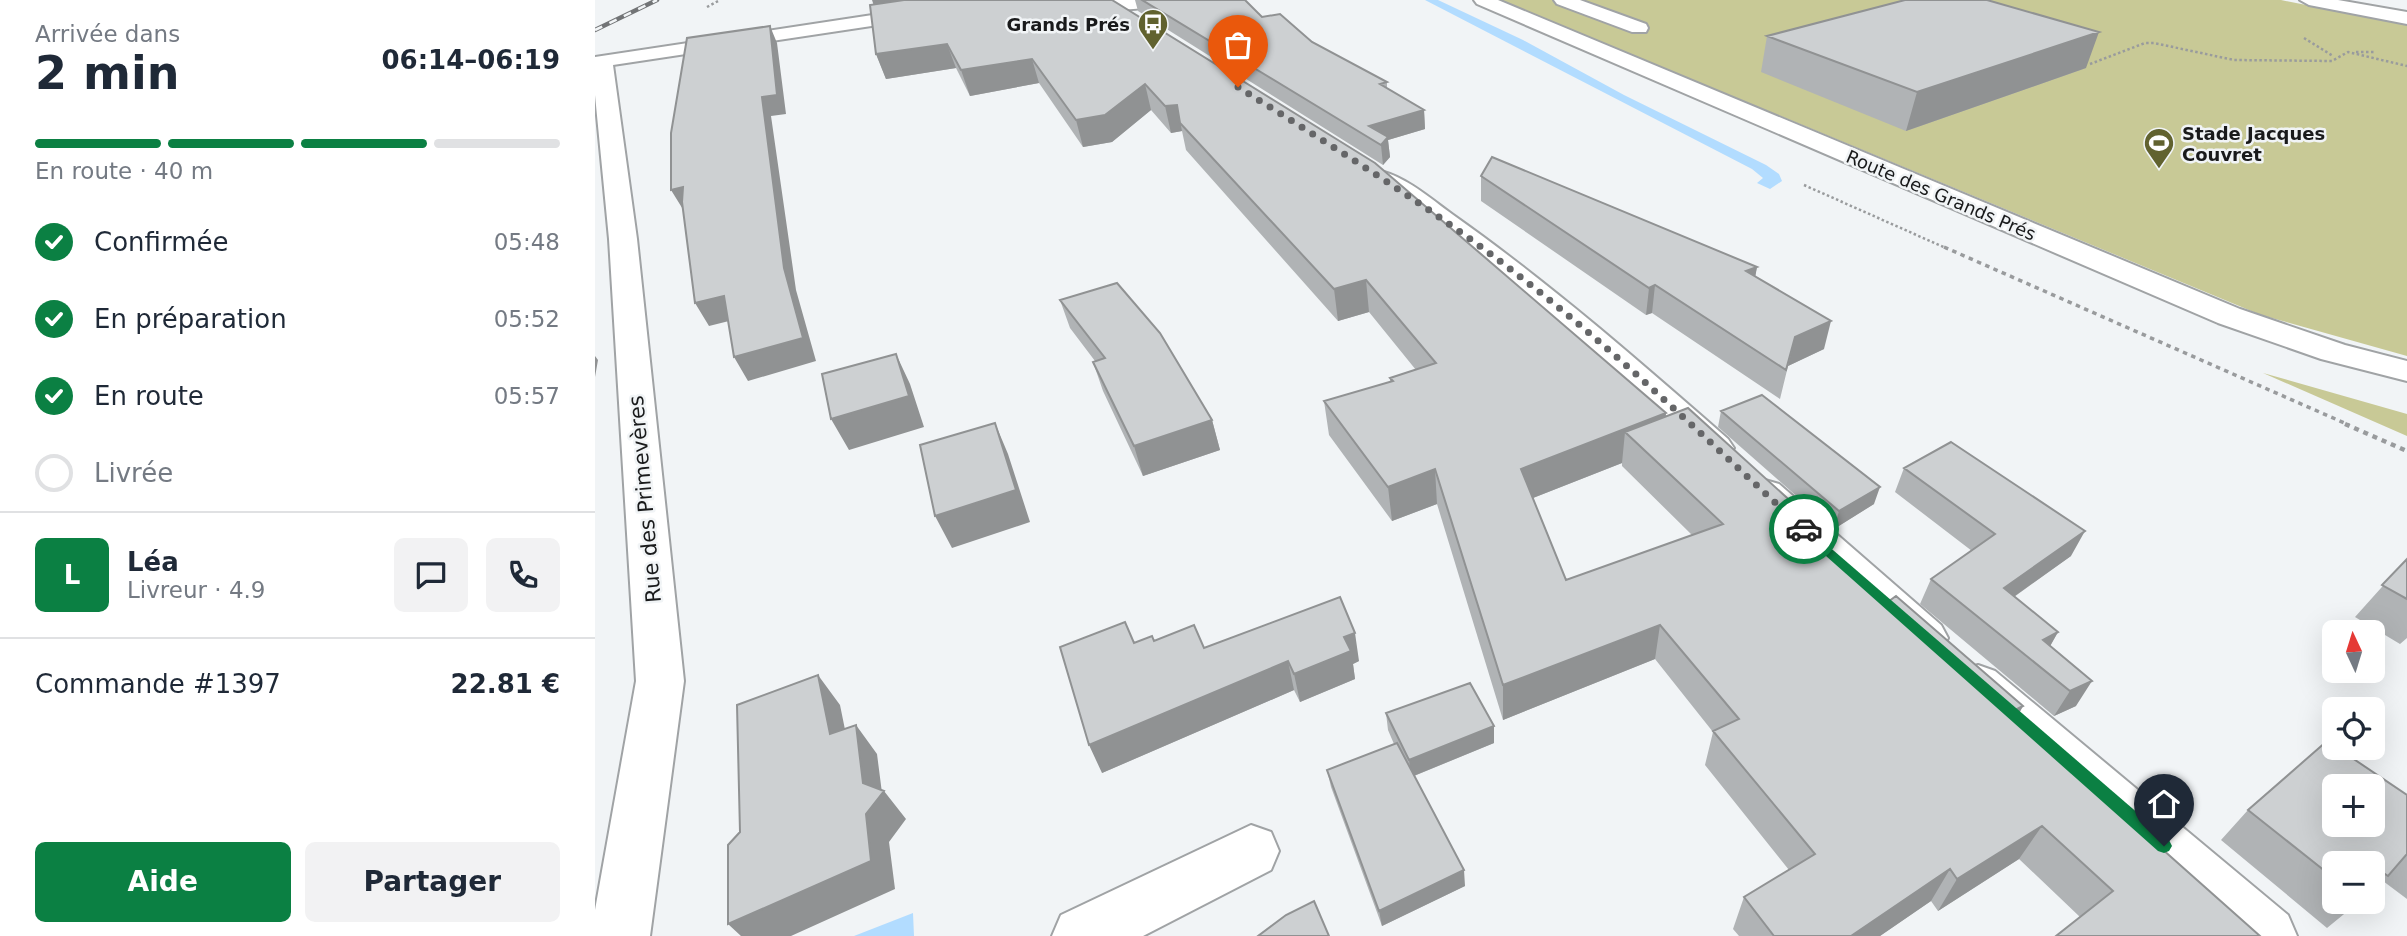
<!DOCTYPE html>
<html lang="fr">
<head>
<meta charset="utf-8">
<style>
  :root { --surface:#fff; --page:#f2f2f3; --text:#1f2937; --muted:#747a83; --line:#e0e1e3; --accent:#0b8043 }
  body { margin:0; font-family:"DejaVu Sans",sans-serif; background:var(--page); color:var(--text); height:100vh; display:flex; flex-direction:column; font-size:26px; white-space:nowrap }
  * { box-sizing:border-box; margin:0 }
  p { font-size:23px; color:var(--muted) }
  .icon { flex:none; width:38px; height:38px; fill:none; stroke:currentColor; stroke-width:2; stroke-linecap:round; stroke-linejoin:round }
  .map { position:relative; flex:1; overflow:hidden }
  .side { display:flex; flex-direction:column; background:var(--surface); width:595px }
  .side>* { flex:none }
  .needle { width:46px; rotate:356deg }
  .controls { position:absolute; left:1727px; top:620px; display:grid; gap:14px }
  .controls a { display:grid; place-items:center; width:63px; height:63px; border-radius:10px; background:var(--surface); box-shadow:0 7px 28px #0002; font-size:35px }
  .pin { position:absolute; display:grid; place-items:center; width:60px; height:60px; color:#fff; margin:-72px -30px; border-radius:50% 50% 50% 0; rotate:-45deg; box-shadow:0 0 7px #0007 }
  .pin .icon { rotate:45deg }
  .courier { position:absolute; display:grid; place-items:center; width:70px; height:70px; margin:-35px; border:5px solid #0b8043; border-radius:50%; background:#fff; color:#222; box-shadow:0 2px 9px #0007 }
  .headline em { font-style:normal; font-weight:700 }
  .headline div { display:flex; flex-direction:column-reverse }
  .headline { display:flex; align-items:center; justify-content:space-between; height:119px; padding:0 35px }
  h1 { font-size:46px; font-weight:700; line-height:52px }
  .bar { display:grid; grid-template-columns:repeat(4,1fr); gap:10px 7px; align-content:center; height:84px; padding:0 35px }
  .bar i { height:9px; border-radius:5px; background:var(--line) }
  .bar .on { background:var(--accent) }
  .bar p { grid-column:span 4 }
  .line { display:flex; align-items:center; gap:18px; padding:0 35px; border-top:2px solid var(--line) }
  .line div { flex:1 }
  .round { display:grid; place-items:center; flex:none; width:74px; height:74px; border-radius:10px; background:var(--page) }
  ol { padding:0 35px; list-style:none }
  li { display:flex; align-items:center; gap:21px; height:77px }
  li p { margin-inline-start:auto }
  li .icon { padding:7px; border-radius:50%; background:var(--accent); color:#fff; stroke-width:4 }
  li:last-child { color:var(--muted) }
  li i { width:38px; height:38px; border:4px solid var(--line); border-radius:50% }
  .cta { display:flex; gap:14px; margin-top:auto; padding:14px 35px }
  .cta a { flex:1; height:80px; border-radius:10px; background:var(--accent); color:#fff; font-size:28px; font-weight:700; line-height:80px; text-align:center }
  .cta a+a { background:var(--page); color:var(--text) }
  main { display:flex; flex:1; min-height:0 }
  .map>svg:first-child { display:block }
</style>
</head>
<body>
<main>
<section class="side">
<div class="headline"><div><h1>2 min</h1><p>Arrivée dans</p></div><em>06:14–06:19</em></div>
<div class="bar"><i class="on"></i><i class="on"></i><i class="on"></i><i></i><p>En route · 40 m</p></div>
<ol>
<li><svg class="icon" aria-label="check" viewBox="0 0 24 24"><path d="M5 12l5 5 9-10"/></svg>Confirmée<p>05:48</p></li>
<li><svg class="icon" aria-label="check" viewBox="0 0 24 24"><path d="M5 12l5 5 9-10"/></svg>En préparation<p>05:52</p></li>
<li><svg class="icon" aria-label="check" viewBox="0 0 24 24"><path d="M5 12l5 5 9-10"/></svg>En route<p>05:57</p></li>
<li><i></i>Livrée</li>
</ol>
<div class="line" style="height:126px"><b class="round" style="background:var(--accent);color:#fff">L</b><div><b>Léa</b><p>Livreur · 4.9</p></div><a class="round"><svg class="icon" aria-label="chat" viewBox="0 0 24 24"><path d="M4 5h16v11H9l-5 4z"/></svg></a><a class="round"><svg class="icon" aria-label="phone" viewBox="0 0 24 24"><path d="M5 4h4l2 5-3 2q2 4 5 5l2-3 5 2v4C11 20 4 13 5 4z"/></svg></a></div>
<div class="line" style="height:91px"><div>Commande #1397</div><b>22.81 €</b></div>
<div class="cta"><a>Aide</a><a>Partager</a></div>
</section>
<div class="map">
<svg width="1812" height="936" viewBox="0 0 1812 936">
  <rect width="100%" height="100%" fill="#f1f4f6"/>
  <path fill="#c8c996" d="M 905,0 L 1686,0 L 1812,25 L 1812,356 L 1666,315 Z
    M 1668,373 L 1812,414 L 1812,436 Z"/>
  <path fill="#b2dcff" d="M 830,0 L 843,0 L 928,40 L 1029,95 L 1171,165 L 1184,174 L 1187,181 L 1175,189 L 1162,183 L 1168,178 L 1157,169 Z
    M 318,913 L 319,936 L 259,936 Z"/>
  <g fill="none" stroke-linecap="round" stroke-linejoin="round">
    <g stroke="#a0a3a5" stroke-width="4">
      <path id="pedestrian" d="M 959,0 L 985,0 L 1051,24 L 1053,28 L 1051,32 L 1037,32 L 962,4 Z"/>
    </g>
    <g stroke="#a0a3a5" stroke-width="4">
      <path id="minor" d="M 514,0 L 574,0 C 566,8 515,14 507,5 Z
        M 879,0 L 903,0 L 1645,309 L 1750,345 L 1812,361 L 1812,381 L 1726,359 L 1623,323 L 882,4 Z
        M 1705,0 L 1743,0 L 1812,12 L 1812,24 L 1714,5 Z
        M 317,9 L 326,15 L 323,19 L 18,65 L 42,239 L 89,681 L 55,936 L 0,936 L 0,910 L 41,681 L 14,239 L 0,95 L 0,57 Z
        M 656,825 L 676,832 L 684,851 L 676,870 L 548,936 L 457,936 L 466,915 Z"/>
    </g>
    <g stroke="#a0a3a5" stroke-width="4">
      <path id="secondary" d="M 789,172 C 814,179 840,202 861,217 C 957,285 1045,362 1133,439 L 1139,448 L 1133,457 L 1120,460 L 1107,457 C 1003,359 898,266 780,185 L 776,180 L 780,175 Z
        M 1170,480 L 1184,484 L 1346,625 L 1353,638 L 1346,651 L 1330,656 L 1314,651 L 1156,502 L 1150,493 L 1156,484 Z
        M 1383,665 L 1400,671 L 1693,915 L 1702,936 L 1628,936 L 1366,699 L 1359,685 L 1366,671 Z"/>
    </g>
    <path stroke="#999b9d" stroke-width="2.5" stroke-dasharray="2.5 2.5" stroke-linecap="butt" d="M 112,7 L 125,0
      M 1709,38 L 1738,56
      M 1761,52 L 1780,52
      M 1495,64 L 1550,43 L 1559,43 L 1639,60 L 1737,61 L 1753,52 L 1812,66
      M 1209,185 L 1353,249"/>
    <path stroke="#999b9d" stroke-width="3.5" stroke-dasharray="4.5 4.5" stroke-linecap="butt" d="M 1349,247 L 1754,425"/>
    <path stroke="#999b9d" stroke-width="4.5" stroke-dasharray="5 5" stroke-linecap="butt" d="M 1750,424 L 1812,451"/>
    <use href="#pedestrian" fill="#fff" fill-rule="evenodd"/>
    <use href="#minor" fill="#fff" fill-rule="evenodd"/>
    <use href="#secondary" fill="#fff" fill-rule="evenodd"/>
    <g stroke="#727476" stroke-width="4.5">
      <path id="rail" d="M 0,30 L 62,0"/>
    </g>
    <use href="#rail" stroke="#f1f4f6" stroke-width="2.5" stroke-dasharray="8" stroke-linecap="butt"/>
  </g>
  <path fill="#b0b3b5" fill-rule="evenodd" d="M 517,0 L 1071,413 L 1071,416 L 1208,532 L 1290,604 L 1428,706 L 1421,719 L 1665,936 L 1485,917 L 1424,859 L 1343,911 L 1336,901 L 1285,936 L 1144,936 L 1138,929 L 1149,897 L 1194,870 L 1110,765 L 1118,732 L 1060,659 L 908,720 L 842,504 L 797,521 L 734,435 L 729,401 L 795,382 L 795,378 L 821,370 L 774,312 L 743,321 L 591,150 L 587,131 L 576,133 L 556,110 L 517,142 L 488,147 L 444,83 L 375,96 L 361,68 L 291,79 L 281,54 ZM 1027,463 L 1027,466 L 1097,535 L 971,580 L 938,498 Z
    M 540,0 L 650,0 L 667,17 L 792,82 L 792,88 L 829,110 L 830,129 L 793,140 L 795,157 L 788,165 L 543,11 Z
    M 1172,36 L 1491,68 L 1311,131 L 1166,72 Z
    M 886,176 L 1162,267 L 1160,276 L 1229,349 L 1193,366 L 1185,399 L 1057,313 L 1051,315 L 886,201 Z
    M 465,300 L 617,420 L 625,450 L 548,476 L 508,391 L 498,362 L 500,361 L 475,328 Z
    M 1126,411 L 1279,504 L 1239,529 L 1123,427 Z
    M 1309,468 L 1476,556 L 1419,597 L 1463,632 L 1455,646 L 1481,706 L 1459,716 L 1325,604 L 1336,579 L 1377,551 L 1300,492 Z
    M 1812,559 L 1812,638 L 1805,644 L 1760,617 Z
    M 559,641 L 609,648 L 764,661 L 758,664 L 760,679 L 705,702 L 699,690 L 507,773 L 539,643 Z
    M 791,713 L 899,726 L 899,743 L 819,776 L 870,886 L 787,926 L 736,787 L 732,770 L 799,744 L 793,730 Z
    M 1812,795 L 1812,899 L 1788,881 L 1778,889 L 1778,863 L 1740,863 L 1740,901 L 1765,901 L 1732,928 L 1626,840 L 1653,810 Z"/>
  <path fill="#909293" d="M 277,0 L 314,0 L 281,12 Z
    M 175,26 L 182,43 L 191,114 L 176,116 L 201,290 L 221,361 L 153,381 L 139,357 L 189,268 L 167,97 Z
    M 1504,32 L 1491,68 L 1311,131 L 1322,92 Z
    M 352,44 L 361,68 L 291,79 L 281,54 Z
    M 437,59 L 444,83 L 375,96 L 366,70 Z
    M 550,84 L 556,110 L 517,142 L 488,147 L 481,120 Z
    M 582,105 L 587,131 L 576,133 L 570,106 Z
    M 829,110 L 830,129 L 793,140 L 795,157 L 788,165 L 786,145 L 774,126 Z
    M 88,187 L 89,211 L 76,190 Z
    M 1162,267 L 1157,295 L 1151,271 Z
    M 771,280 L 774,312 L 743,321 L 739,289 Z
    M 1060,285 L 1057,313 L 1051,315 L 1054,288 Z
    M 129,296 L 142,319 L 114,326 L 100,303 Z
    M 1236,321 L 1229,349 L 1193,366 L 1185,399 L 1200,337 Z
    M 301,354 L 315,384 L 329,427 L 254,450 L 236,419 Z
    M 0,356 L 3,360 L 0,377 Z
    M 1071,413 L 1066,447 L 1030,432 L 1027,463 L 925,503 L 926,469 Z
    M 617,420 L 625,450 L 548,476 L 539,446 Z
    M 400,423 L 413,454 L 435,522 L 357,548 L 340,516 Z
    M 840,469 L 842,504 L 797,521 L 793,487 Z
    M 1285,487 L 1279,504 L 1239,529 L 1244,511 Z
    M 1212,516 L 1202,550 L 1198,524 Z
    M 1490,531 L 1476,556 L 1396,613 L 1409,588 Z
    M 1065,625 L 1060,659 L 908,720 L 908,685 Z
    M 1463,632 L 1449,657 L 1448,640 Z
    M 760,633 L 764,661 L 758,664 L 760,679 L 705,702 L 699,674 L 749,637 Z
    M 693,661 L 699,690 L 507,773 L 494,745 Z
    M 223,675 L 245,705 L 257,764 L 235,734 Z
    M 1497,681 L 1481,706 L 1459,716 L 1475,691 Z
    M 1428,706 L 1409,740 L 1414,713 Z
    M 261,725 L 282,754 L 287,793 L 289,791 L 311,819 L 294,842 L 300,889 L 196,936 L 146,936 L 133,924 L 271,814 Z
    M 899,726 L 899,743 L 816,777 L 814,760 Z
    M 1447,826 L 1424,859 L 1343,911 L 1362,879 Z
    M 1355,869 L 1336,901 L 1285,936 L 1256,936 Z
    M 869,870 L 870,886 L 787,926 L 784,911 Z"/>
  <path fill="#cdd0d2" stroke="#909293" stroke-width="2" fill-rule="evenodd" d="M 309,0 L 517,0 L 780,163 L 1071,413 L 926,469 L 971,580 L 1128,524 L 1030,432 L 1093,408 L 1212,516 L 1198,524 L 1290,604 L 1301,596 L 1428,706 L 1414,713 L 1665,936 L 1461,936 L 1518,891 L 1447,826 L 1362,879 L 1355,869 L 1256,936 L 1179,936 L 1149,897 L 1220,854 L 1118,731 L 1144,719 L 1065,625 L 908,685 L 840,469 L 793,487 L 729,401 L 798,381 L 795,378 L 841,363 L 771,280 L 739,289 L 585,123 L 582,105 L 570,106 L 550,84 L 510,115 L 481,120 L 437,59 L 366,70 L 352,44 L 281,54 L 275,5 Z
    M 547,0 L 650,0 L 667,17 L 685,14 L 717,42 L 792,82 L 785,84 L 829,110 L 774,126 L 793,137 L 786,145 Z
    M 1310,0 L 1392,0 L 1504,32 L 1322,92 L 1172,36 Z
    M 175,26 L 182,95 L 167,97 L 189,268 L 208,338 L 139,357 L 129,296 L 100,303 L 87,202 L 88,187 L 76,190 L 76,133 L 92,38 Z
    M 897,157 L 1162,267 L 1151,271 L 1236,321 L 1200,337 L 1191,370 L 1060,285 L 1054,288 L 886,176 Z
    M 522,283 L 565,333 L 617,420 L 539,446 L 498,362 L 510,358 L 465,300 Z
    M 301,354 L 314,396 L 236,419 L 227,374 Z
    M 1167,395 L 1285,487 L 1244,511 L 1126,411 Z
    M 400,423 L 421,490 L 340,516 L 325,445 Z
    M 1356,442 L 1490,531 L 1409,588 L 1463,632 L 1448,640 L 1497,681 L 1475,691 L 1336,579 L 1400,534 L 1309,468 Z
    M 1812,559 L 1812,599 L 1787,585 Z
    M 745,597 L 760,633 L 749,637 L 756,651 L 699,674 L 693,661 L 494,745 L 465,647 L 530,622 L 539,643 L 557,636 L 559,641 L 599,625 L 609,648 Z
    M 223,675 L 235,734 L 261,725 L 268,783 L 289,791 L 271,814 L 276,861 L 133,924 L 133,845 L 145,832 L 142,705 Z
    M 875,683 L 899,726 L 814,760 L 791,713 Z
    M 1732,741 L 1812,795 L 1812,854 L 1793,876 L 1790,874 L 1778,887 L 1778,863 L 1740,863 L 1740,879 L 1653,810 ZM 1740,786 L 1778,786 L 1778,824 L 1740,824 Z
    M 802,743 L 869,870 L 784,911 L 732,770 Z
    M 719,901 L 734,936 L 663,936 L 691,915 Z"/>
  <path fill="#0b8043" d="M 1209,525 L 1574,840 L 1577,846 L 1574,851 L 1569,853 L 1563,851 L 1204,532 L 1204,526 Z"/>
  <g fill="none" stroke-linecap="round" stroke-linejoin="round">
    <path stroke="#656668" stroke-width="7" stroke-dasharray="0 12.6" d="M 643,87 C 740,148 838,208 928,279 C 1027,356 1117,445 1209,529"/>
  </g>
  <defs>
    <g id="bus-pin" transform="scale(1.575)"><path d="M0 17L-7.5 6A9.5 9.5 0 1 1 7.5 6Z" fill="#61622f" stroke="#f1f4f6"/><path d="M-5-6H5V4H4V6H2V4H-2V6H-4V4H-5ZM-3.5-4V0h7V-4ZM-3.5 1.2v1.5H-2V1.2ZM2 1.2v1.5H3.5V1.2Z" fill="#fff"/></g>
    <g id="stadium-pin" transform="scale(1.575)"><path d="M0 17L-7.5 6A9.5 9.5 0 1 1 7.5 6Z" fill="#61622f" stroke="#f1f4f6"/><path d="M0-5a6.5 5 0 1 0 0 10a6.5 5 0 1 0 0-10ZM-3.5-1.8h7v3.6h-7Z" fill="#fff"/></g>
  </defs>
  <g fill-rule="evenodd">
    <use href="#bus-pin" x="558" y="24"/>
    <use href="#stadium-pin" x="1564" y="143"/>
  </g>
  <g text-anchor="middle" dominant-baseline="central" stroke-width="5" stroke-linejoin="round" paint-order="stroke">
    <g font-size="18" font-weight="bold" fill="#191a1b" stroke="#f1f4f6" text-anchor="end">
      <text x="535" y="24">Grands Prés</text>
      <text x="1587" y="133" text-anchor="start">Stade Jacques<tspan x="1587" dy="21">Couvret</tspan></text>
    </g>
    <g font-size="18" fill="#191a1b" stroke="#f1f4f6">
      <text transform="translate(1346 195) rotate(23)">Route des Grands Prés</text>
    </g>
    <g font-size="21" fill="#191a1b" stroke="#f1f4f6">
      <text transform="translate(50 499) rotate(-95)">Rue des Primevères</text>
    </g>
  </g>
</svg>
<div class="controls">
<a><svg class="needle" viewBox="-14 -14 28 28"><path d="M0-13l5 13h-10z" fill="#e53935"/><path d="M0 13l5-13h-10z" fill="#747a83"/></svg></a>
<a><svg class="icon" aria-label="locate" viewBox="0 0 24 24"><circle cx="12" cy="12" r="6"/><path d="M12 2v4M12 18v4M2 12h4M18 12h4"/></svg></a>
<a>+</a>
<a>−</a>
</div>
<div class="pin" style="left:643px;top:87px;background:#ea580c"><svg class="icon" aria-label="bag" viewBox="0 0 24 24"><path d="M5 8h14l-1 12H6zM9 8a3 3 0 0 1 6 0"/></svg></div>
<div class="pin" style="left:1569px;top:846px;background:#1f2937"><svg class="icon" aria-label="home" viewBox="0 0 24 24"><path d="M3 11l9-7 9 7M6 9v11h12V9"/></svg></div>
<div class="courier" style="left:1209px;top:529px"><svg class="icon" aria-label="car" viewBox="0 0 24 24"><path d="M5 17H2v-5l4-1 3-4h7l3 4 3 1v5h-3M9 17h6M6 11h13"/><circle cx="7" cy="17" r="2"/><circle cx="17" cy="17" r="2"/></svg></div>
</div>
</main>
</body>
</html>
